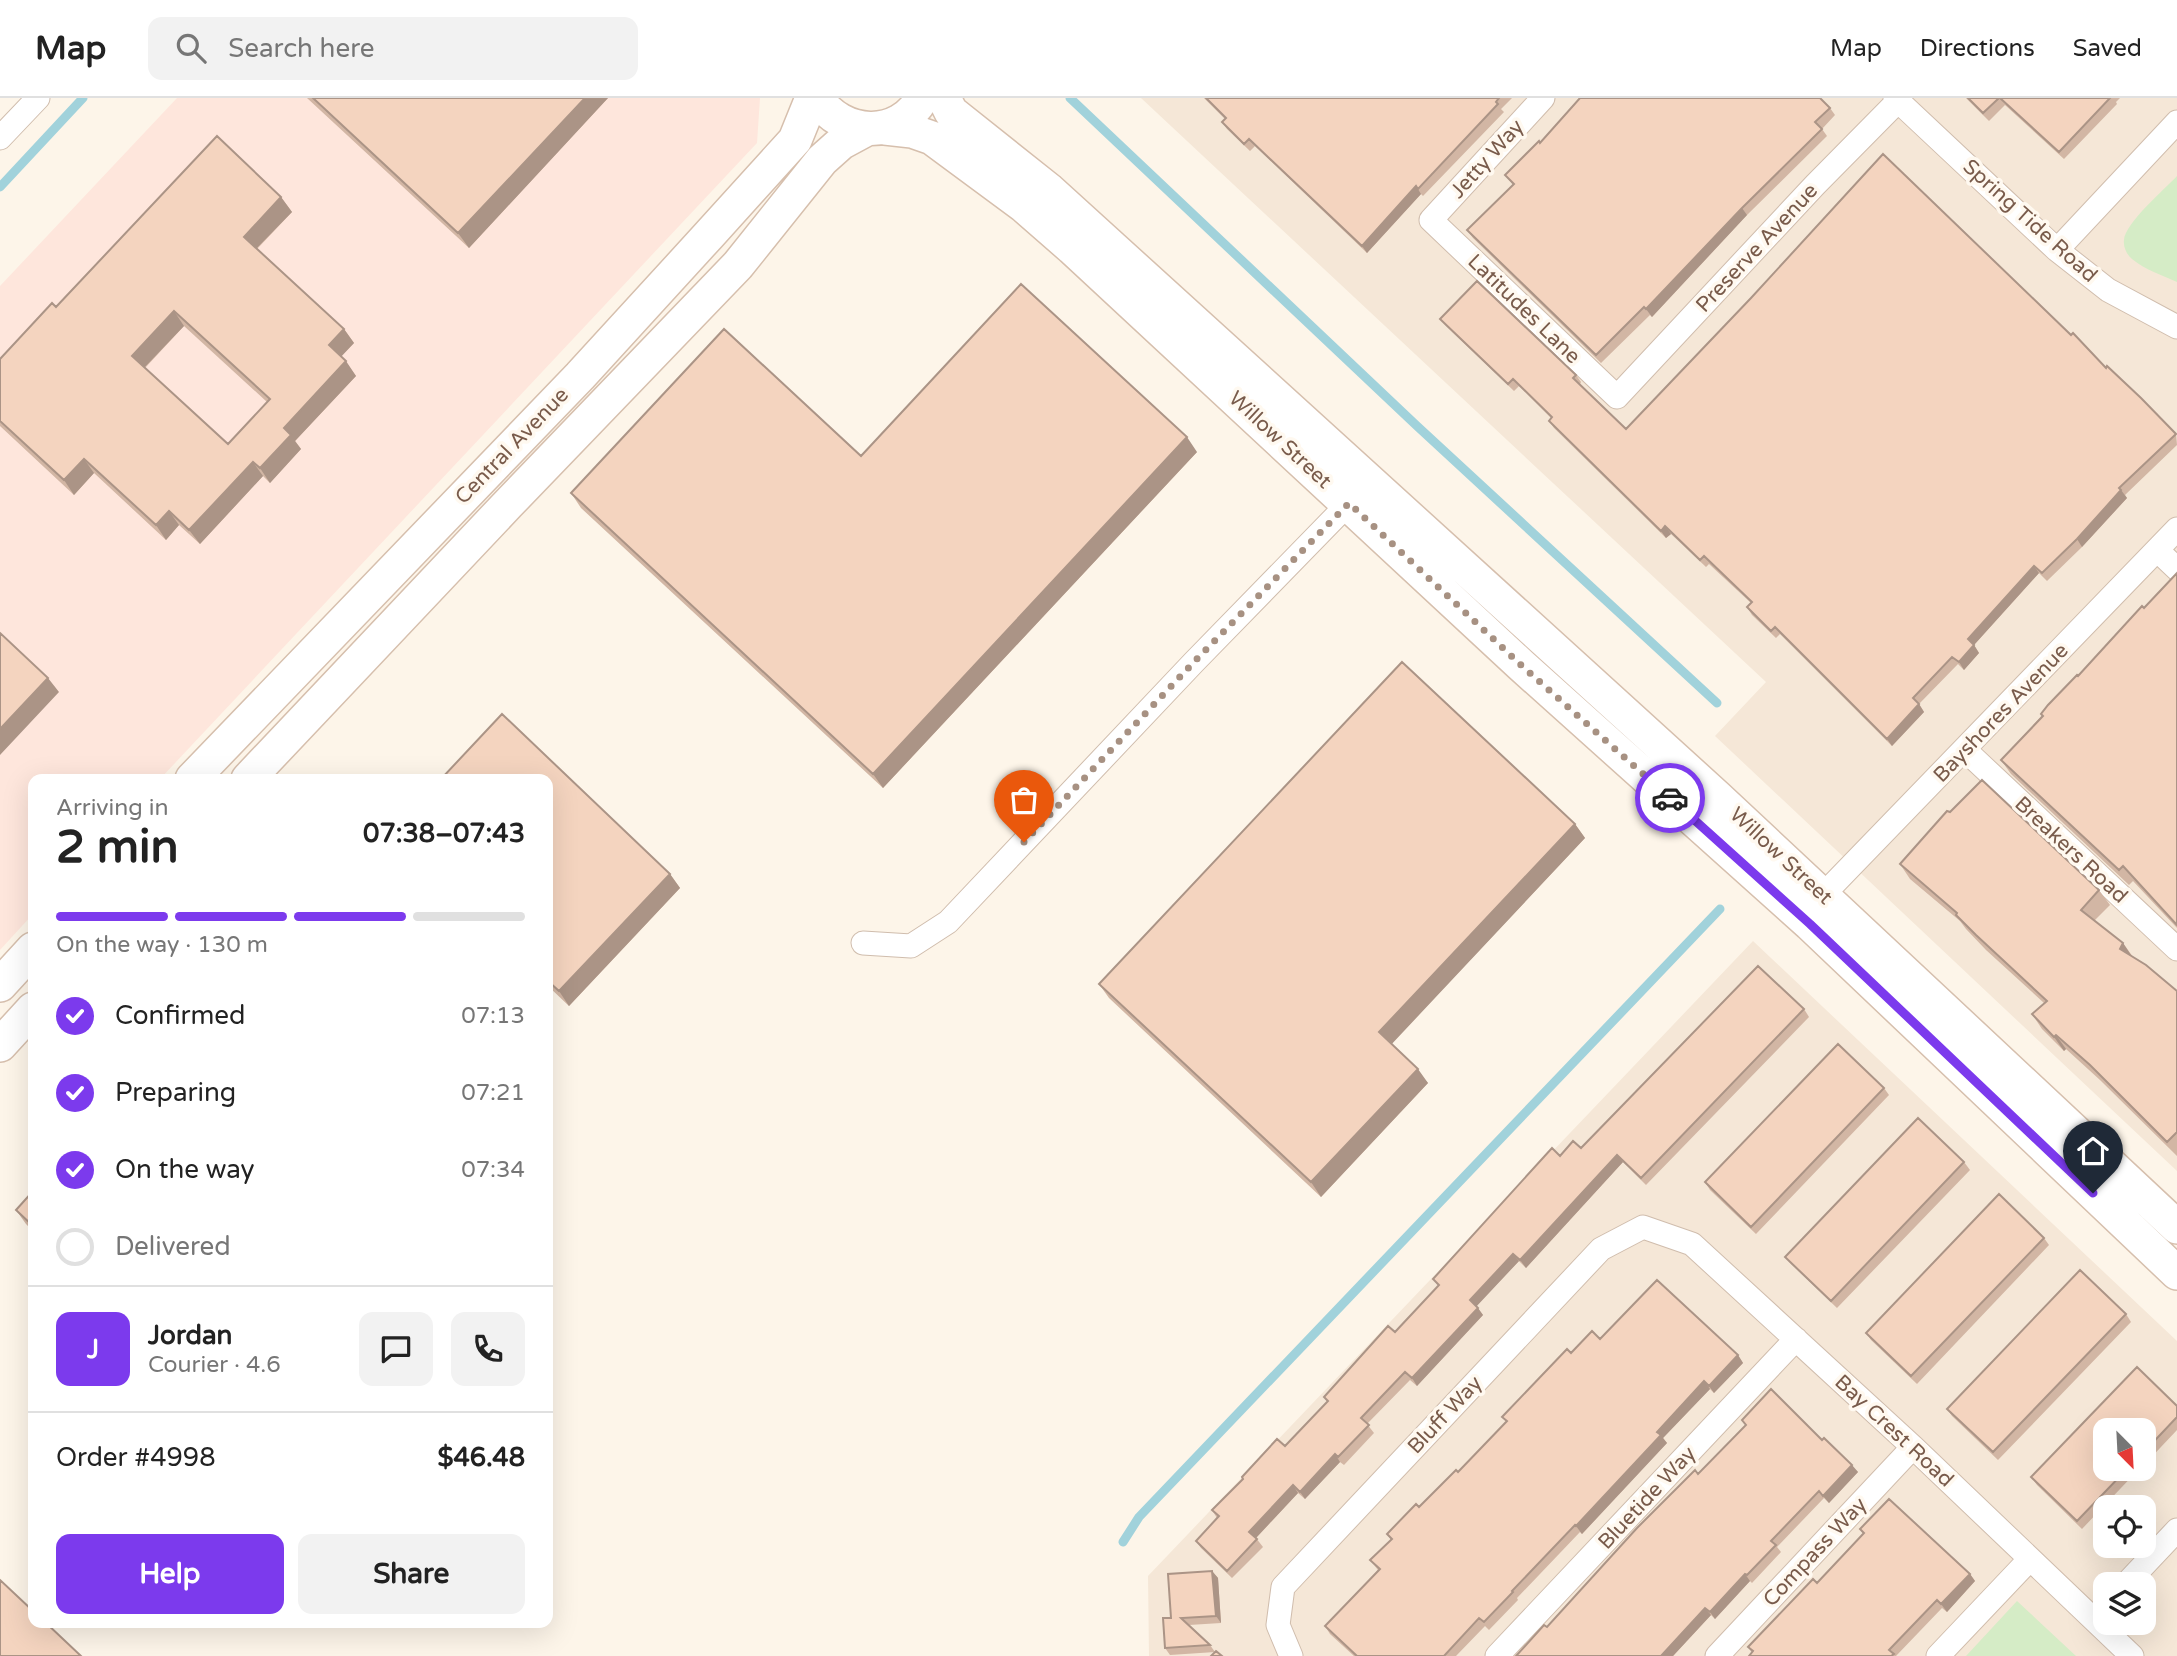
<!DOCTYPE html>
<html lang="en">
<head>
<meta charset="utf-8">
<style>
  :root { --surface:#fff; --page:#f2f2f2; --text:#222; --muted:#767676; --line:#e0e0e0; --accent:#7c3aed }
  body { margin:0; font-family:"Varela Round",sans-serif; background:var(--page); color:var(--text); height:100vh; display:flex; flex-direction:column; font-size:26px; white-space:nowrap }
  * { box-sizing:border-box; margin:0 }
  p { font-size:23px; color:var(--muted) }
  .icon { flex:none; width:38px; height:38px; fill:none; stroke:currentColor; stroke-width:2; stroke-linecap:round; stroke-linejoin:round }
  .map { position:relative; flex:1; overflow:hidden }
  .panel { position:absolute; left:28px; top:676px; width:525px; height:854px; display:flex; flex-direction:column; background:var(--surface); border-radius:14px; box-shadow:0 7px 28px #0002 }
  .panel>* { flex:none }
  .needle { width:46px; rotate:156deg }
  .controls { position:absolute; left:2093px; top:1320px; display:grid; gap:14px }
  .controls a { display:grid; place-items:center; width:63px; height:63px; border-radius:14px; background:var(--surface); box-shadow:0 7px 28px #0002; font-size:35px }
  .pin { position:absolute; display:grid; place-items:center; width:60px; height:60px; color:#fff; margin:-72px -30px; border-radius:50% 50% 50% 0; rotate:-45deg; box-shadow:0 0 7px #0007 }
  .pin .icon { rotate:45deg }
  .courier { position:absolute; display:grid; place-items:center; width:70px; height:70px; margin:-35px; border:5px solid #7c3aed; border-radius:50%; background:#fff; color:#222; box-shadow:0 2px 9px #0007 }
  .summary em { font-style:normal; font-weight:700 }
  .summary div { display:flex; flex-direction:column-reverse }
  .summary { display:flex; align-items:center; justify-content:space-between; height:119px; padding:0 28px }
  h1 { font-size:46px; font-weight:700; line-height:52px }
  .bar { display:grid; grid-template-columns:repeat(4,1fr); gap:10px 7px; align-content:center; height:84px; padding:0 28px }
  .bar i { height:9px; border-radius:5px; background:var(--line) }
  .bar .selected { background:var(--accent) }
  .bar p { grid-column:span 4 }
  .line { display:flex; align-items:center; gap:18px; padding:0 28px; border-top:2px solid var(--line) }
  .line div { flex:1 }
  .round { display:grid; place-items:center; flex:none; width:74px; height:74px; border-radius:14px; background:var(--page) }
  ol { padding:0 28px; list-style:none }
  li { display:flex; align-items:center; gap:21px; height:77px }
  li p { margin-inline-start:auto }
  li .icon { padding:7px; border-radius:50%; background:var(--accent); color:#fff; stroke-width:4 }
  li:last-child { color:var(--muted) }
  li i { width:38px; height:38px; border:4px solid var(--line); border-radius:50% }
  .cta { display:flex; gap:14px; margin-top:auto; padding:14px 28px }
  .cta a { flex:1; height:80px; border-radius:14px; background:var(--accent); color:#fff; font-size:28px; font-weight:700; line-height:80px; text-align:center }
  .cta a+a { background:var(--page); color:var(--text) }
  header { display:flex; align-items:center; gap:42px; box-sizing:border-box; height:98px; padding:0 35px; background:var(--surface); border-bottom:2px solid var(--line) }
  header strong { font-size:33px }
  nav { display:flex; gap:38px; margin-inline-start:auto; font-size:24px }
  .search { width:490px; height:63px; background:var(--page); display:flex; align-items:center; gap:18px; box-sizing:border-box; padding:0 24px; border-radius:14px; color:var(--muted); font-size:26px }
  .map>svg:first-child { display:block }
</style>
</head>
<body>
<header>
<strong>Map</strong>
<div class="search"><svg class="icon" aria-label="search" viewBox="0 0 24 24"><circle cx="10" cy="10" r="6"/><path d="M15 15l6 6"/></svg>Search here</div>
<nav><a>Map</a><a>Directions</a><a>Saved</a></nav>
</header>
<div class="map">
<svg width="2177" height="1558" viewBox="0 0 2177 1558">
  <rect width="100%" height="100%" fill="#fdf5e9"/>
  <path fill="#f5e7d7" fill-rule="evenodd" d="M 1141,0 L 2177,0 L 2177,1073 L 1715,638 L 1766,584 Z
    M 1753,843 L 2177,1243 L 2177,1558 L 1149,1558 L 1148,1478 ZM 2105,1332 L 2144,1332 L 2144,1370 L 2105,1370 ZM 2105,1409 L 2144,1409 L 2144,1447 L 2105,1447 ZM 2105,1486 L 2144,1486 L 2144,1524 L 2105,1524 Z"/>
  <path fill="#fee6dc" d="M 177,0 L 760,0 L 757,45 L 160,681 L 33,681 L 33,816 L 0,852 L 0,188 Z"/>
  <path fill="#d5ecc6" d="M 2177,78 L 2177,184 C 2162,177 2145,172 2132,161 C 2127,157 2123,149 2124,142 C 2125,125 2165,91 2177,78 Z
    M 2017,1503 L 2076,1558 L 1966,1558 Z"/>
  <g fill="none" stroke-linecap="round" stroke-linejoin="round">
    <path stroke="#a1d2db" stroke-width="9" d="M 1070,0 L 1417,328 L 1717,605
      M 0,89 L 83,0
      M 1123,1444 L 1139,1419 L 1720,811"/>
    <g stroke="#d0bdad" stroke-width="25">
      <path id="street" d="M 1543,0 L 1431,122 L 1617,299 L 1815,87 L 1898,3
        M 1895,0 L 2057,152 L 2108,192 L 2177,229
        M 0,40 L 38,0
        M 2057,152 L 2177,24
        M 2157,452 L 2177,471
        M 1965,652 L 2177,851
        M 1823,797 L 2177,431
        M 863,845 L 911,848 L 948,824 L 1194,564 L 1349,405
        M 2126,1486 L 2177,1432
        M 1291,1558 L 1278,1527 L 1283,1489 L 1601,1151 L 1643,1129 L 1692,1146 L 1913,1349 L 2132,1558
        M 1497,1558 L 1796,1241
        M 1717,1558 L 1913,1349
        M 1938,1558 L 2029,1462"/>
    </g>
    <g stroke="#d6bfad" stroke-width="36">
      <path id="secondary" d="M 817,0 C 842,39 899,42 922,0
        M 944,0 L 951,14 L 1049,92 L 1717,699 L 2177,1129
        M 885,30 L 912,33 L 932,40 L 1024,108 L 1072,150 L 1521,567 L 1810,826 L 2177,1175
        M 192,681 L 580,278 L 709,137 L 795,42 L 812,0
        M 248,681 L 508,406 L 738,167 L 822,62 L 841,45 L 867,31
        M 0,887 L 33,851
        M 0,947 L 33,911"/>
    </g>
    <use href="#street" stroke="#fff" stroke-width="23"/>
    <use href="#secondary" stroke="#fff" stroke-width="33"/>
  </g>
  <path fill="#d2b6a4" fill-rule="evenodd" d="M 307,0 L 608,0 L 469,150 Z
    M 1204,0 L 1512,0 L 1501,11 L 1504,14 L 1423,98 L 1421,96 L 1367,155 L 1255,48 L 1250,53 L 1227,31 L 1222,24 L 1225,21 Z
    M 1966,0 L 2120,0 L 2116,4 L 2117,6 L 2064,61 L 2005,7 L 1989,23 Z
    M 1830,10 L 1835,17 L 1822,31 L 1827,38 L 1747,117 L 1652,219 L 1650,217 L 1601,265 L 1473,140 L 1467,132 L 1513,87 L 1505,77 L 1540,45 Z
    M 281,99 L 292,114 L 257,151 L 344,231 L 354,245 L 341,258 L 356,278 L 295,343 L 301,351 L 270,385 L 263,378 L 200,446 L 179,427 L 166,442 L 94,375 L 74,397 L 0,328 L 0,261 L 56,209 ZM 184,228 L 267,304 L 228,346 L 145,270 Z
    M 1440,221 L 1576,277 L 1581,284 L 1580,286 L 1626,331 L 2106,270 L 2176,336 L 2177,347 L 2125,397 L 2127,400 L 2082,449 L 2047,483 L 2039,475 L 1974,547 L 1979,555 L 1964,572 L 1958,566 L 1919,606 L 1924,614 L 1892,648 L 1780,536 L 1776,540 L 1752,517 L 1747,509 L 1751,505 L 1709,466 L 1706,469 L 1671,436 L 1666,440 L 1554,330 L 1549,323 L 1551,320 L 1519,288 L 1514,293 L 1446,228 Z
    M 1197,354 L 883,690 L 581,410 L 571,395 L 861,358 Z
    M 2177,475 L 2177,830 L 2133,783 L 2129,787 L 2011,676 L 2001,662 L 2078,578 Z
    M 548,681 L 670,776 L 680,790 L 569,908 L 548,888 Z
    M 1575,726 L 1585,740 L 1391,946 L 1428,985 L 1321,1099 L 1109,900 L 1099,886 Z
    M 1900,766 L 2099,792 L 2110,807 L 2094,823 L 2123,845 L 2133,859 L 2177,893 L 2177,1058 L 2100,982 L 2066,951 L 2064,953 L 2042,931 L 2032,916 L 2044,905 L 1986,852 L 1966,831 L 1960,823 L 1910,781 Z
    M 1804,911 L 1809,919 L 1646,1087 L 1623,1064 L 1526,1170 L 1519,1163 L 1476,1208 L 1483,1217 L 1417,1288 L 1410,1282 L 1367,1326 L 1374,1335 L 1344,1367 L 1340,1364 L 1305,1401 L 1298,1395 L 1256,1440 L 1263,1449 L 1232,1480 L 1201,1450 L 1196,1443 L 1217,1420 L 1212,1412 L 1285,1348 L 1327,1304 L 1324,1299 L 1395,1234 L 1438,1188 L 1433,1181 L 1560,1058 L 1581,1050 Z
    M 1884,990 L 1889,997 L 1756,1136 L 1710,1092 L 1705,1084 Z
    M 1964,1064 L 1970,1072 L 1837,1210 L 1791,1166 L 1785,1159 Z
    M 33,1093 L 33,1133 L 26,1126 L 16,1112 Z
    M 2044,1140 L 2049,1147 L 1917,1286 L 1871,1242 L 1866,1235 Z
    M 2126,1216 L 2131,1224 L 1998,1362 L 1952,1318 L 1947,1311 Z
    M 1600,1241 L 1738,1257 L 1743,1265 L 1714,1295 L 1710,1291 L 1663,1340 L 1667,1345 L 1582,1436 L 1580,1434 L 1517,1500 L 1518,1502 L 1489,1532 L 1485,1528 L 1456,1558 L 1354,1558 L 1330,1536 L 1325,1528 L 1378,1472 L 1370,1462 L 1391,1442 L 1387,1436 L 1458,1374 L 1506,1324 L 1502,1319 L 1571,1255 Z
    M 2177,1308 L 2177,1332 L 2144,1367 L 2144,1332 L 2105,1370 L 2140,1370 L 2082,1431 L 2037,1387 L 2031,1379 Z
    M 1742,1322 L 1822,1342 L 1858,1374 L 1829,1405 L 1824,1400 L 1777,1449 L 1781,1454 L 1752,1485 L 1750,1483 L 1715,1521 L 1711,1517 L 1673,1558 L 1516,1558 L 1547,1529 L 1746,1327 Z
    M 1860,1431 L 1970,1476 L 1975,1483 L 1947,1514 L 1942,1510 L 1896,1558 L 1749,1558 L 1752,1555 L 1748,1549 L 1817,1485 L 1863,1436 Z
    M 1212,1473 L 1218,1480 L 1221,1525 L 1189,1527 L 1210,1547 L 1215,1554 L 1170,1557 L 1165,1550 L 1171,1520 Z"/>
  <path fill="#ab9486" d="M 585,0 L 608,0 L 469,150 L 458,135 Z
    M 1416,88 L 1421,96 L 1367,155 L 1362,148 Z
    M 281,99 L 292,114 L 254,153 L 244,139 Z
    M 1742,110 L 1747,117 L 1652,219 L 1646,211 Z
    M 174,213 L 184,228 L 142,272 L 132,258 Z
    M 344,231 L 354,245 L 339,261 L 329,247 Z
    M 346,263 L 356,278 L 295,343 L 301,351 L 270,385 L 260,370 L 284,330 Z
    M 1187,339 L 1197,354 L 883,690 L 873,676 Z
    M 84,361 L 94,375 L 74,397 L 64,382 Z
    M 253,364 L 263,378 L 200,446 L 189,432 Z
    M 2121,392 L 2127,400 L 2082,449 L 2077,441 Z
    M 169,413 L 179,427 L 166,442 L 156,427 Z
    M 1665,428 L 1671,436 L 1666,440 L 1661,433 Z
    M 2034,468 L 2039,475 L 1974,547 L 1979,555 L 1964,572 L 1959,564 L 1968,541 Z
    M 48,580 L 59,594 L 0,657 L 0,631 Z
    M 1919,606 L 1924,614 L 1892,648 L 1887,641 Z
    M 1575,726 L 1585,740 L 1389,949 L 1379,934 Z
    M 670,776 L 680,790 L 569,908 L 559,893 Z
    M 2123,845 L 2133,860 L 2120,851 Z
    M 2056,937 L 2066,951 L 2064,953 L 2054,939 Z
    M 1418,971 L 1428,985 L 1321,1099 L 1311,1084 Z
    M 1617,1057 L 1623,1064 L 1526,1170 L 1520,1162 Z
    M 1513,1156 L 1519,1163 L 1475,1210 L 1470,1202 Z
    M 1478,1210 L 1483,1217 L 1417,1288 L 1412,1280 Z
    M 1738,1257 L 1743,1265 L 1714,1295 L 1709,1288 Z
    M 1704,1283 L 1710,1291 L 1663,1340 L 1667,1345 L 1582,1436 L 1576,1428 L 1657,1334 Z
    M 1335,1356 L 1340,1364 L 1305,1401 L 1300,1394 Z
    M 1852,1367 L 1858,1374 L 1829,1405 L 1823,1398 Z
    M 1293,1387 L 1298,1395 L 1255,1441 L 1249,1434 Z
    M 1212,1473 L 1218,1480 L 1221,1525 L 1216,1518 Z
    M 1745,1476 L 1750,1483 L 1715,1521 L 1710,1514 Z
    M 1970,1476 L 1975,1483 L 1947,1514 L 1941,1506 Z
    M 1705,1510 L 1711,1517 L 1673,1558 L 1661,1558 Z"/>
  <path fill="#f4d4bf" stroke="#ab9486" stroke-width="2" fill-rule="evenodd" d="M 313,0 L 585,0 L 458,135 Z
    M 1206,0 L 1499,0 L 1496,4 L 1498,6 L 1418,91 L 1416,88 L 1362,148 L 1249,41 L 1244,46 L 1222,24 L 1226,20 Z
    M 1580,0 L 1820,0 L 1830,10 L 1815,24 L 1822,31 L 1742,110 L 1646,211 L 1644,209 L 1596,257 L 1467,132 L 1514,86 L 1505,77 L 1539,43 L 1540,45 Z
    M 1968,0 L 1999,0 L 1983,15 Z
    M 2000,0 L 2110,0 L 2059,54 Z
    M 217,38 L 281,99 L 244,139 L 344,231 L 329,247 L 346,263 L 284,330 L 291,337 L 260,370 L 253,364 L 189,432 L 169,413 L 156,427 L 84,361 L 64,382 L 0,323 L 0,261 L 52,205 L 56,209 ZM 174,213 L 270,301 L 228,346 L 132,258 Z
    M 1883,56 L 2071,237 L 2073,235 L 2106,270 L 2107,268 L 2141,300 L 2176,336 L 2119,390 L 2121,392 L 2077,441 L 2042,475 L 2034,468 L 1968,541 L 1974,547 L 1959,564 L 1952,559 L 1913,600 L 1919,606 L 1887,641 L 1775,529 L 1771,533 L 1747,509 L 1752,504 L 1704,458 L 1700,462 L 1665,428 L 1661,433 L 1549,323 L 1552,319 L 1513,281 L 1508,286 L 1440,221 L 1477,183 L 1576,277 L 1573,280 L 1626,331 L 1751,200 Z
    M 1021,186 L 1187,339 L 873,676 L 571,395 L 724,231 L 861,358 Z
    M 2177,475 L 2177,827 L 2123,768 L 2119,772 L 2001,662 L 2043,618 L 2041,616 L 2048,607 L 2077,577 L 2078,578 L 2142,508 L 2144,510 Z
    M 0,535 L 48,580 L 0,631 Z
    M 1402,564 L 1575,726 L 1379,934 L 1418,971 L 1311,1084 L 1099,886 Z
    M 502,616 L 670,776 L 559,893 L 548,883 L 548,681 L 441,681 Z
    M 1982,682 L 2099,792 L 2081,812 L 2123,845 L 2120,851 L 2146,867 L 2177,893 L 2177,1034 L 2167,1044 L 2090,967 L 2056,937 L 2054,939 L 2032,916 L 2047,903 L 1976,837 L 1956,817 L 1957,815 L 1900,766 L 1947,713 L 1950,714 Z
    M 1758,868 L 1804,911 L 1641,1080 L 1617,1057 L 1520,1162 L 1513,1156 L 1470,1202 L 1478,1210 L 1412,1280 L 1405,1274 L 1361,1320 L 1369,1327 L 1338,1359 L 1335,1356 L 1300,1394 L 1293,1387 L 1249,1434 L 1257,1441 L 1227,1473 L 1196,1443 L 1219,1418 L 1212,1412 L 1243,1381 L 1242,1379 L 1277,1341 L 1285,1348 L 1328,1303 L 1324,1299 L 1388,1228 L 1395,1234 L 1439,1187 L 1433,1181 L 1552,1050 L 1560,1058 L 1573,1043 L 1581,1050 Z
    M 1838,946 L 1884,990 L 1751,1129 L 1705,1084 Z
    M 1918,1020 L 1964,1064 L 1831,1203 L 1785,1159 Z
    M 33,1093 L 33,1128 L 16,1112 Z
    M 1999,1096 L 2044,1140 L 1911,1278 L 1866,1235 Z
    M 2080,1172 L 2126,1216 L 1993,1354 L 1947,1311 Z
    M 1657,1182 L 1738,1257 L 1709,1288 L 1704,1283 L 1657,1334 L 1661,1337 L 1576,1428 L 1575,1427 L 1512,1493 L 1513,1494 L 1484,1524 L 1479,1520 L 1444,1558 L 1357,1558 L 1325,1528 L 1380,1471 L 1370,1462 L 1392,1441 L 1387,1436 L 1416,1406 L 1419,1409 L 1456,1372 L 1458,1374 L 1507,1323 L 1502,1319 L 1567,1251 L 1571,1255 L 1592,1233 L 1600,1241 Z
    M 2137,1269 L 2177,1308 L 2177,1319 L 2144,1354 L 2144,1332 L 2105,1332 L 2105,1370 L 2128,1370 L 2077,1423 L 2031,1379 Z
    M 1771,1291 L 1822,1342 L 1824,1340 L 1852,1367 L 1823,1398 L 1819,1393 L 1771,1443 L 1776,1447 L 1747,1477 L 1745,1476 L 1710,1514 L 1705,1510 L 1661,1558 L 1516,1558 L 1544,1527 L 1547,1529 L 1637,1430 L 1695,1372 L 1698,1376 L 1746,1327 L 1742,1322 Z
    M 1889,1401 L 1970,1476 L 1941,1506 L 1937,1502 L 1889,1552 L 1894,1556 L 1891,1558 L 1749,1558 L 1753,1553 L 1748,1549 L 1813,1481 L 1817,1485 L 1864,1435 L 1860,1431 Z
    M 1212,1473 L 1216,1518 L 1181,1520 L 1210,1547 L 1165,1550 L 1163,1520 L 1171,1520 L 1168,1476 Z
    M 0,1482 L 33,1513 L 33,1524 L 45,1524 L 81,1558 L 0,1558 Z
    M 1216,1553 L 1222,1558 L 1211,1558 Z"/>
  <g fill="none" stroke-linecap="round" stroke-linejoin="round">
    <path stroke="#a79182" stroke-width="7" stroke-dasharray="0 12.6" d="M 1024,744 L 1194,564 L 1349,405 L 1521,567 L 1670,700"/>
    <path stroke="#7c3aed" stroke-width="9" d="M 1670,700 L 1810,826 L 2093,1095"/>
  </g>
  <g text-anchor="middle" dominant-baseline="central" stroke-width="7" stroke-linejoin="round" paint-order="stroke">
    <g font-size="21" fill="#795b4b" stroke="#fff9f0">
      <text transform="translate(1487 61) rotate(-48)">Jetty Way</text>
      <text transform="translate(2030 123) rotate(42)">Spring Tide Road</text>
      <text transform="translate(1757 150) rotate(-47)">Preserve Avenue</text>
      <text transform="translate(1524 211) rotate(44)">Latitudes Lane</text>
      <text transform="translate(1280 342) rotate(43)">Willow Street</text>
      <text transform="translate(512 348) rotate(-46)">Central Avenue</text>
      <text transform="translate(2001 615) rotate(-46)">Bayshores Avenue</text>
      <text transform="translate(2071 752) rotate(43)">Breakers Road</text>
      <text transform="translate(1781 758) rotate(43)">Willow Street</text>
      <text transform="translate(1445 1317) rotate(-47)">Bluff Way</text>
      <text transform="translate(1894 1333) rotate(43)">Bay Crest Road</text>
      <text transform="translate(1647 1400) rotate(-47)">Bluetide Way</text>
      <text transform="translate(1815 1454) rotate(-47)">Compass Way</text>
    </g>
  </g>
</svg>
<div class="controls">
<a><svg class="needle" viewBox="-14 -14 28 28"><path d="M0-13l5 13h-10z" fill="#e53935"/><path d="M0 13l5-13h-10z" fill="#767676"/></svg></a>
<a><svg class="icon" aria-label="locate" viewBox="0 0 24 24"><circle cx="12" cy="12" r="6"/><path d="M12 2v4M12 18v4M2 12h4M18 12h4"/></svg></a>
<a><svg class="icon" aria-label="layers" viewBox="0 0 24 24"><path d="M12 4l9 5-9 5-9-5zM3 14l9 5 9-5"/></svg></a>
</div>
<div class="pin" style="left:1024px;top:744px;background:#ea580c"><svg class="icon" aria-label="bag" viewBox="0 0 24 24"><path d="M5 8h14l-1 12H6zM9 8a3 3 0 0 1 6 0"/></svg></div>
<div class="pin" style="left:2093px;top:1095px;background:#1f2937"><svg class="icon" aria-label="home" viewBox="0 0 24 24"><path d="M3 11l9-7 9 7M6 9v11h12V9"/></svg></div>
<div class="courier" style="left:1670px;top:700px"><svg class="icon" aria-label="car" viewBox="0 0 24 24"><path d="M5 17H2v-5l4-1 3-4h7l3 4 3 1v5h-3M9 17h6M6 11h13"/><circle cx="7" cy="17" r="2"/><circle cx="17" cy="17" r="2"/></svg></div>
<section class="panel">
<div class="summary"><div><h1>2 min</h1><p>Arriving in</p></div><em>07:38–07:43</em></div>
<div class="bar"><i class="selected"></i><i class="selected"></i><i class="selected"></i><i></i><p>On the way · 130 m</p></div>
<ol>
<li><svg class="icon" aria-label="check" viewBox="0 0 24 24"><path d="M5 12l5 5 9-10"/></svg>Confirmed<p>07:13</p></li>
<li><svg class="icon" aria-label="check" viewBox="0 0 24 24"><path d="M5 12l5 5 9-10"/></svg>Preparing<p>07:21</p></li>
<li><svg class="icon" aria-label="check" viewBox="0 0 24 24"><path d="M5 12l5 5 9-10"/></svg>On the way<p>07:34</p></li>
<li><i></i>Delivered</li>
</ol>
<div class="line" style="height:126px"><b class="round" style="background:var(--accent);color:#fff">J</b><div><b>Jordan</b><p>Courier · 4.6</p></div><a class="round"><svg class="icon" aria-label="chat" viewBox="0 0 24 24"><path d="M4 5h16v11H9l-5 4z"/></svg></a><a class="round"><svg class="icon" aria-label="phone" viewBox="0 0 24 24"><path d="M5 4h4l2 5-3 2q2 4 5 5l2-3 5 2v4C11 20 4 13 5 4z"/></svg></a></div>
<div class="line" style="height:91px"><div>Order #4998</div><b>$46.48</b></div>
<div class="cta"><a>Help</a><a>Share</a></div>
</section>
</div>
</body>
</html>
